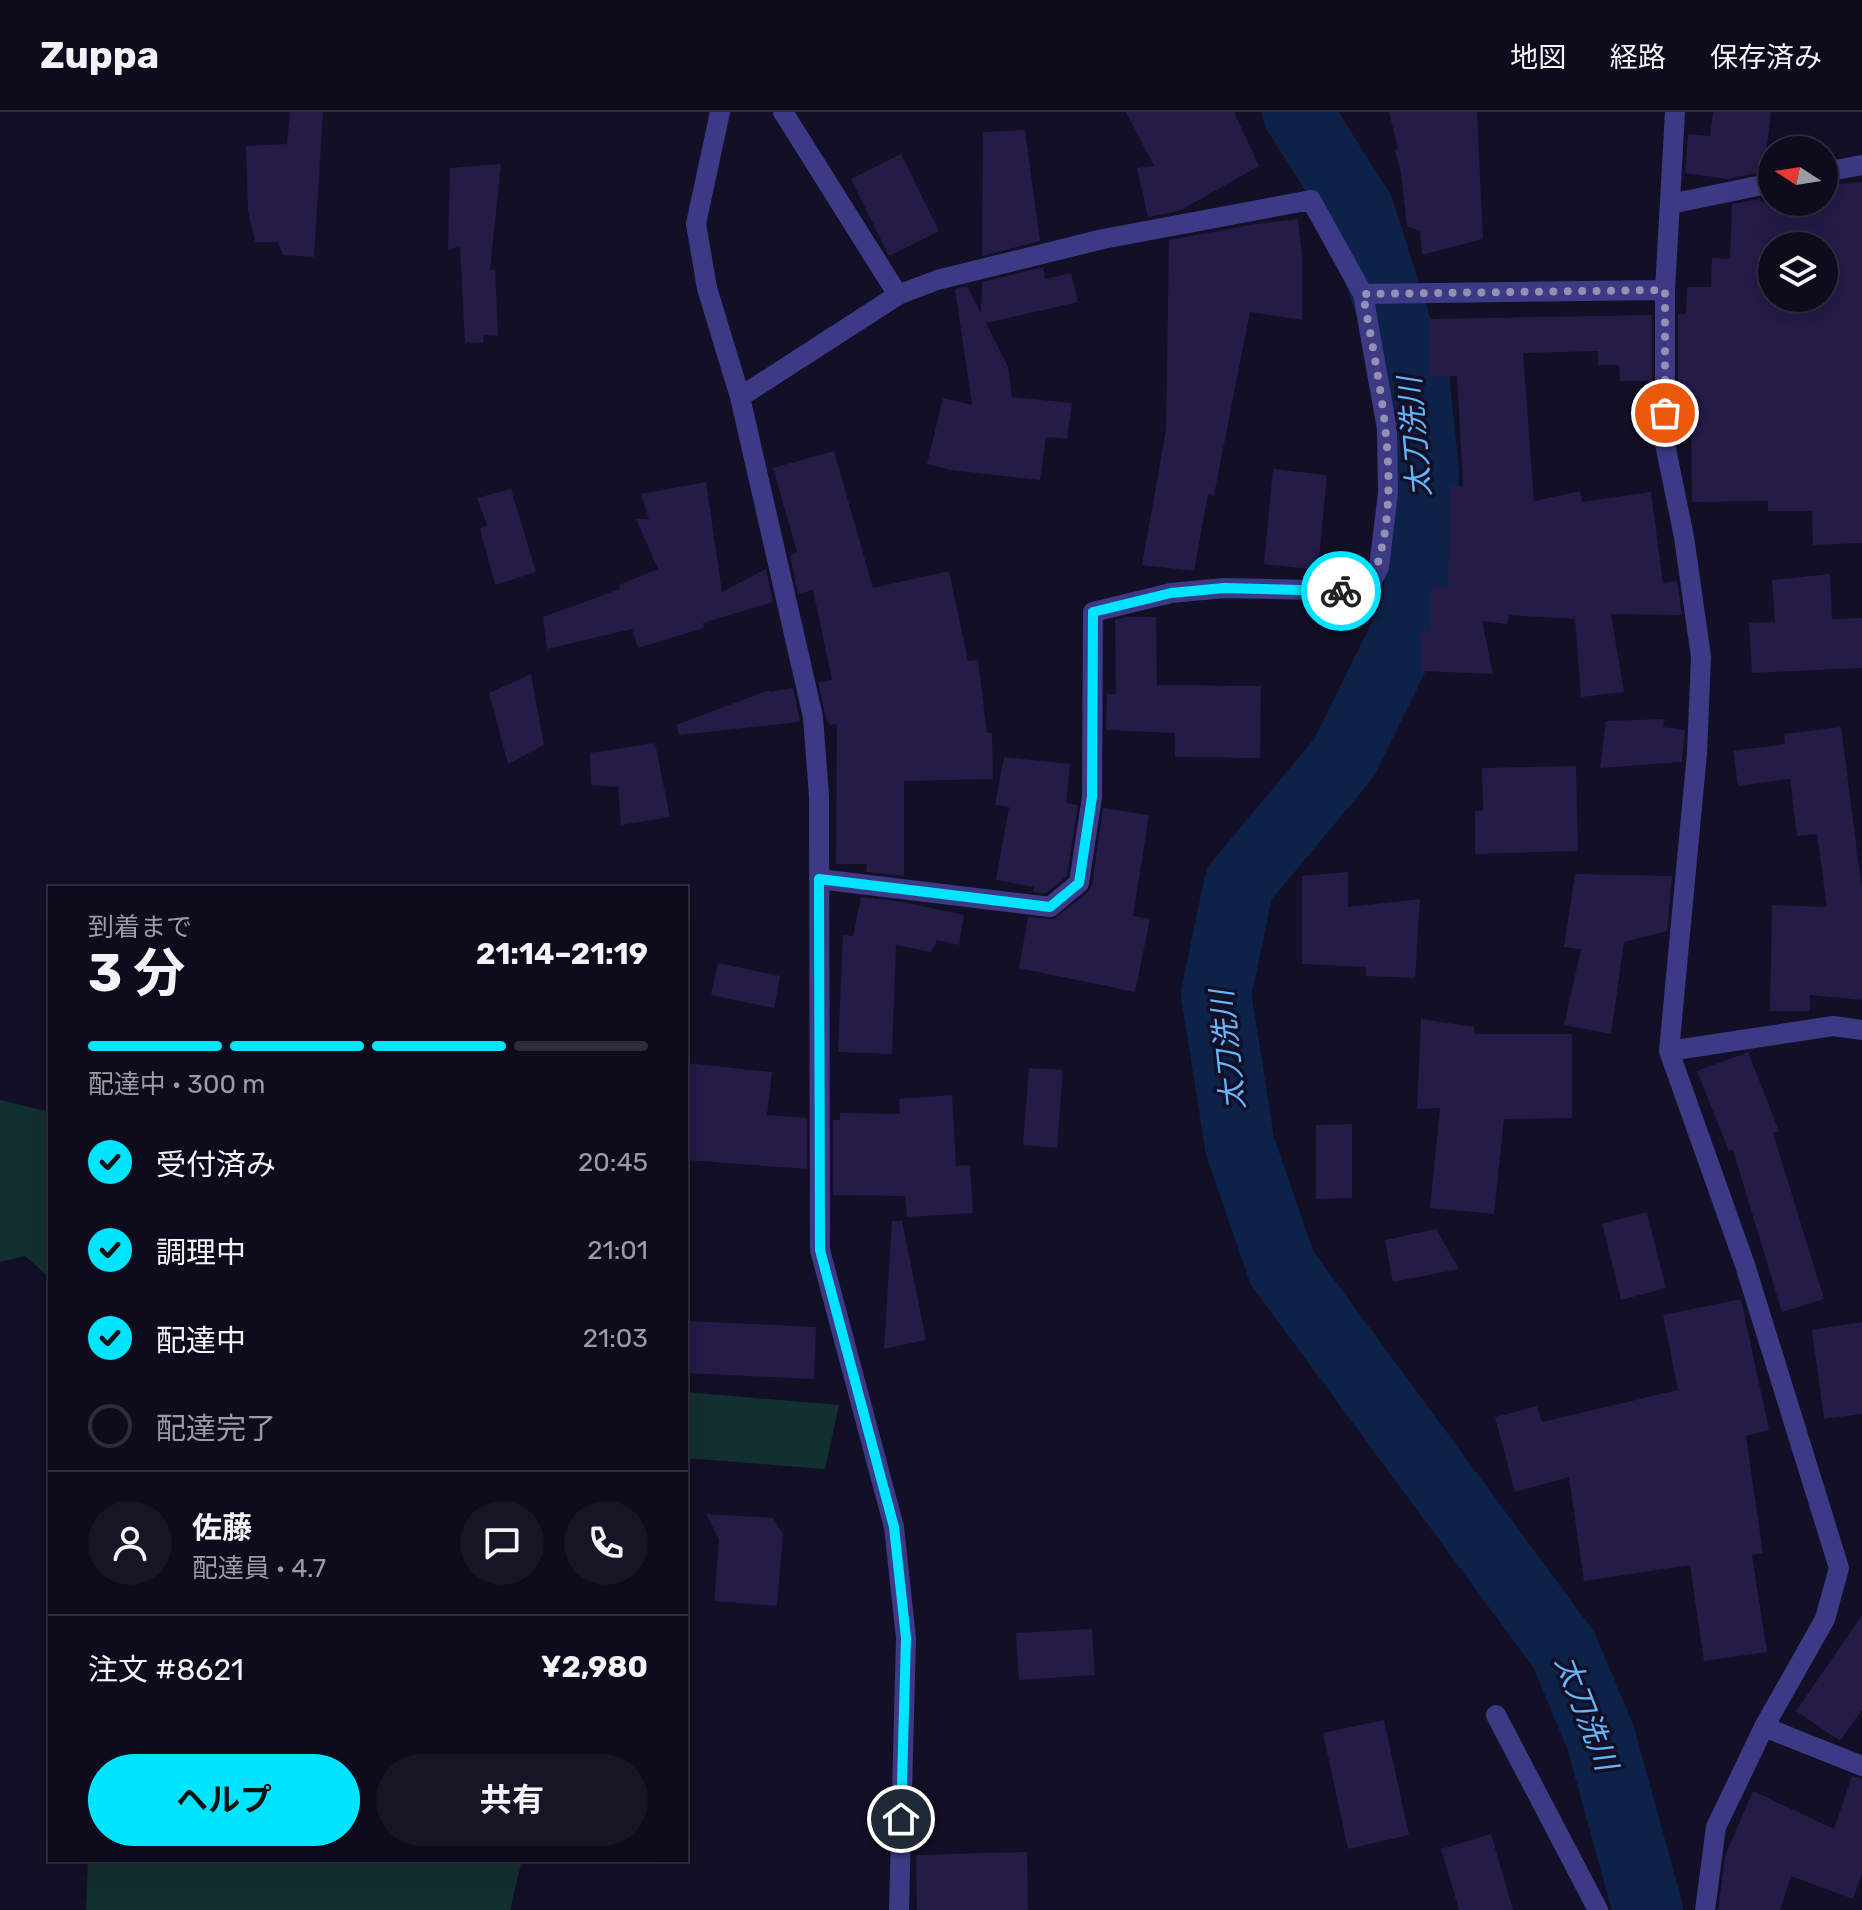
<!DOCTYPE html>
<html lang="ja">
<head>
<meta charset="utf-8">
<style>
  :root { --surface:#0e0b1c; --page:#171425; --text:#f1f3f6; --muted:#9b9ba3; --line:#2e2b3b; --accent:#00e5ff }
  body { margin:0; font-family:Rubik,"Noto Sans JP",sans-serif; background:var(--page); color:var(--text); height:100vh; display:flex; flex-direction:column; font-size:30px; white-space:nowrap }
  * { box-sizing:border-box; margin:0 }
  p { font-size:26px; color:var(--muted) }
  .icon { flex:none; width:44px; height:44px; fill:none; stroke:currentColor; stroke-width:2; stroke-linecap:round; stroke-linejoin:round }
  .map { position:relative; flex:1; overflow:hidden }
  .drawer { position:absolute; left:48px; top:774px; width:640px; height:976px; display:flex; flex-direction:column; background:var(--surface); border-radius:0px; box-shadow:0 8px 32px #0002,0 0 0 2px var(--line) }
  .drawer>* { flex:none }
  .needle { width:52px; rotate:282deg }
  .buttons { position:absolute; left:1758px; top:24px; display:grid; gap:16px }
  .buttons a { display:grid; place-items:center; width:80px; height:80px; border-radius:50%; background:var(--surface); box-shadow:0 8px 32px #0002,0 0 0 2px var(--line); font-size:40px }
  .pin { position:absolute; display:grid; place-items:center; width:68px; height:68px; color:#fff; margin:-34px; border:4px solid #fff; border-radius:50%; box-shadow:0 2px 8px #0007 }
  .courier { position:absolute; display:grid; place-items:center; width:80px; height:80px; margin:-40px; border:6px solid #00e5ff; border-radius:50%; background:#fff; color:#222; box-shadow:0 2px 10px #0007 }
  .summary em { font-style:normal; font-weight:700 }
  .summary div { display:flex; flex-direction:column-reverse }
  .summary { display:flex; align-items:center; justify-content:space-between; height:136px; padding:0 40px }
  h1 { font-size:52px; font-weight:700; line-height:60px }
  .bar { display:grid; grid-template-columns:repeat(4,1fr); gap:12px 8px; align-content:center; height:96px; padding:0 40px }
  .bar i { height:10px; border-radius:6px; background:var(--line) }
  .bar .current { background:var(--accent) }
  .bar p { grid-column:span 4 }
  .line { display:flex; align-items:center; gap:20px; padding:0 40px; border-top:2px solid var(--line) }
  .line div { flex:1 }
  .round { display:grid; place-items:center; flex:none; width:84px; height:84px; border-radius:42px; background:var(--page) }
  ol { padding:0 40px; list-style:none }
  li { display:flex; align-items:center; gap:24px; height:88px }
  li p { margin-inline-start:auto }
  li .icon { padding:8px; border-radius:50%; background:var(--accent); color:#111; stroke-width:4 }
  li:last-child { color:var(--muted) }
  li i { width:44px; height:44px; border:4px solid var(--line); border-radius:50% }
  .button { display:flex; gap:16px; margin-top:auto; padding:16px 40px }
  .button a { flex:1; height:92px; border-radius:48px; background:var(--accent); color:#111; font-size:32px; font-weight:700; line-height:92px; text-align:center }
  .button a+a { background:var(--page); color:var(--text) }
  header { display:flex; align-items:center; gap:48px; box-sizing:border-box; height:112px; padding:0 40px; background:var(--surface); border-bottom:2px solid var(--line) }
  header strong { font-size:38px }
  nav { display:flex; gap:44px; margin-inline-start:auto; font-size:28px }
  .map>svg:first-child { display:block }
</style>
</head>
<body>
<header>
<strong>Zuppa</strong>
<nav><a>地図</a><a>経路</a><a>保存済み</a></nav>
</header>
<div class="map">
<svg width="1862" height="1798" viewBox="0 0 1862 1798">
  <rect width="100%" height="100%" fill="#130f26"/>
  <path fill="#12302f" d="M 0,988 L 50,1000 L 50,1166 L 25,1144 L 0,1150 Z
    M 686,1280 L 839,1293 L 825,1357 L 686,1346 Z
    M 88,1748 L 522,1748 L 510,1798 L 86,1798 Z"/>
  <g fill="none" stroke-linecap="round" stroke-linejoin="round">
    <path stroke="#0c2248" stroke-width="70" d="M 1297,0 L 1359,98 L 1415,272 L 1424,360 L 1418,496 L 1344,646 L 1239,772 L 1216,882 L 1240,1034 L 1282,1156 L 1564,1538 L 1601,1627 L 1648,1798"/>
  </g>
  <path fill="#241b47" fill-rule="evenodd" d="M 290,0 L 323,0 L 314,145 L 283,143 L 278,130 L 255,130 L 248,98 L 246,34 L 287,32 Z
    M 1126,0 L 1234,0 L 1259,54 L 1179,99 L 1148,105 L 1137,56 L 1154,54 Z
    M 1389,0 L 1477,0 L 1483,127 L 1422,143 L 1420,119 L 1407,114 L 1401,61 L 1395,38 L 1398,37 Z
    M 1713,0 L 1771,0 L 1764,59 L 1728,67 L 1685,61 L 1688,22 L 1710,24 Z
    M 1025,18 L 1040,129 L 982,144 L 983,20 Z
    M 901,42 L 939,119 L 889,144 L 851,67 Z
    M 501,52 L 490,158 L 495,158 L 498,224 L 484,223 L 483,231 L 465,230 L 460,135 L 448,137 L 450,56 Z
    M 1862,70 L 1862,431 L 1813,433 L 1812,399 L 1768,399 L 1768,389 L 1692,390 L 1691,306 L 1678,306 L 1678,202 L 1686,202 L 1687,175 L 1711,175 L 1712,146 L 1730,147 L 1732,92 L 1760,87 L 1760,90 L 1824,90 L 1824,73 ZM 1772,134 L 1824,134 L 1824,186 L 1772,186 Z
    M 1298,107 L 1302,143 L 1302,208 L 1250,200 L 1214,383 L 1208,382 L 1194,459 L 1142,453 L 1166,318 L 1169,128 L 1256,112 Z
    M 1043,155 L 1045,167 L 1071,161 L 1078,190 L 986,211 L 1008,255 L 1012,285 L 1072,291 L 1067,327 L 1046,325 L 1040,368 L 951,358 L 927,352 L 943,286 L 972,293 L 955,177 L 967,174 L 981,202 L 982,170 Z
    M 1652,203 L 1652,269 L 1620,269 L 1619,253 L 1598,253 L 1598,239 L 1523,241 L 1534,389 L 1580,379 L 1582,390 L 1651,380 L 1663,471 L 1677,469 L 1682,503 L 1611,502 L 1624,580 L 1581,585 L 1575,507 L 1509,503 L 1507,512 L 1482,509 L 1493,562 L 1422,559 L 1420,519 L 1431,519 L 1431,474 L 1448,475 L 1450,374 L 1463,374 L 1457,264 L 1429,265 L 1429,207 Z
    M 834,339 L 873,476 L 949,459 L 968,549 L 978,548 L 987,621 L 992,621 L 993,667 L 904,669 L 904,764 L 866,760 L 867,752 L 836,752 L 837,612 L 830,613 L 826,607 L 818,570 L 832,568 L 813,478 L 798,482 L 790,444 L 797,440 L 773,356 Z
    M 1273,357 L 1327,363 L 1318,458 L 1264,452 Z
    M 706,370 L 722,480 L 766,457 L 773,490 L 703,511 L 704,516 L 638,536 L 632,517 L 547,537 L 543,505 L 620,477 L 619,473 L 658,457 L 636,407 L 649,407 L 641,382 Z
    M 511,377 L 536,460 L 495,473 L 480,417 L 487,413 L 477,386 Z
    M 1830,462 L 1832,507 L 1862,506 L 1862,556 L 1752,561 L 1749,511 L 1775,510 L 1772,468 Z
    M 1126,505 L 1156,505 L 1157,573 L 1261,574 L 1260,646 L 1175,645 L 1175,621 L 1106,618 L 1107,582 L 1116,582 L 1115,508 Z
    M 531,562 L 544,633 L 508,652 L 489,581 Z
    M 793,576 L 800,610 L 679,623 L 676,613 L 769,578 L 770,580 Z
    M 1665,607 L 1663,615 L 1685,618 L 1682,650 L 1600,656 L 1606,609 Z
    M 1841,615 L 1862,777 L 1862,888 L 1810,883 L 1810,899 L 1770,899 L 1772,793 L 1827,795 L 1817,722 L 1797,724 L 1790,667 L 1738,674 L 1733,639 L 1785,632 L 1784,622 Z
    M 655,631 L 670,705 L 621,713 L 618,675 L 591,673 L 590,641 Z
    M 1004,645 L 1070,652 L 1066,691 L 1078,693 L 1067,764 L 1046,781 L 1033,780 L 1034,775 L 996,768 L 1009,695 L 995,693 Z
    M 1576,654 L 1578,739 L 1475,742 L 1475,699 L 1483,699 L 1482,656 Z
    M 1103,696 L 1149,703 L 1133,804 L 1150,807 L 1135,880 L 1019,856 L 1028,805 L 1054,807 L 1087,781 L 1092,774 Z
    M 1348,760 L 1348,795 L 1420,787 L 1415,866 L 1366,864 L 1366,855 L 1302,852 L 1302,764 Z
    M 1575,762 L 1672,764 L 1667,819 L 1624,830 L 1611,922 L 1564,913 L 1581,837 L 1564,835 Z
    M 861,785 L 903,790 L 964,803 L 959,833 L 937,828 L 931,840 L 896,833 L 892,942 L 838,940 L 843,823 L 853,824 Z
    M 718,851 L 780,864 L 774,896 L 711,883 Z
    M 1421,907 L 1474,915 L 1475,922 L 1572,922 L 1572,1006 L 1504,1007 L 1494,1102 L 1430,1096 L 1440,996 L 1417,997 Z
    M 1748,940 L 1779,1019 L 1773,1021 L 1824,1187 L 1782,1200 L 1733,1038 L 1729,1039 L 1697,959 Z
    M 686,951 L 772,960 L 767,1003 L 807,1006 L 807,1057 L 686,1048 Z
    M 1029,956 L 1063,958 L 1057,1036 L 1023,1033 Z
    M 952,983 L 956,1054 L 970,1053 L 973,1101 L 907,1105 L 905,1084 L 833,1083 L 833,1008 L 840,1008 L 840,1001 L 900,1002 L 899,987 Z
    M 1352,1012 L 1352,1086 L 1316,1087 L 1316,1013 Z
    M 1647,1100 L 1666,1176 L 1621,1188 L 1602,1112 Z
    M 892,1109 L 902,1109 L 926,1228 L 884,1237 Z
    M 1436,1117 L 1459,1157 L 1393,1170 L 1385,1128 Z
    M 1741,1187 L 1769,1318 L 1746,1324 L 1763,1441 L 1752,1443 L 1767,1540 L 1704,1549 L 1690,1453 L 1584,1469 L 1569,1365 L 1515,1380 L 1495,1305 L 1537,1294 L 1542,1310 L 1678,1278 L 1663,1203 Z
    M 686,1209 L 816,1215 L 814,1267 L 686,1261 Z
    M 1862,1210 L 1862,1302 L 1824,1307 L 1812,1218 Z
    M 706,1402 L 773,1406 L 783,1422 L 777,1494 L 714,1489 L 719,1427 Z
    M 1862,1503 L 1862,1598 L 1840,1629 L 1796,1599 Z
    M 1092,1517 L 1095,1563 L 1019,1568 L 1016,1521 Z
    M 1384,1608 L 1409,1723 L 1348,1737 L 1323,1621 Z
    M 1852,1664 L 1862,1667 L 1862,1762 L 1853,1787 L 1791,1764 L 1780,1798 L 1718,1798 L 1725,1744 L 1753,1679 L 1834,1717 Z
    M 1491,1722 L 1513,1798 L 1459,1798 L 1441,1737 Z
    M 1027,1740 L 1028,1798 L 917,1798 L 916,1743 Z"/>
  <g fill="none" stroke-linecap="round" stroke-linejoin="round">
    <path stroke="#3d3a85" stroke-width="20" d="M 720,0 L 696,112 L 707,176 L 740,285 L 813,605 L 819,684 L 820,1138 L 894,1415 L 906,1526 L 899,1798
      M 783,0 L 898,183
      M 1675,0 L 1665,178 L 1665,332 L 1684,425 L 1701,545 L 1697,641 L 1669,939 L 1745,1153 L 1839,1456 L 1825,1507 L 1764,1615 L 1716,1715 L 1705,1798
      M 1824,60 L 1862,53
      M 1670,92 L 1772,71
      M 1363,182 L 1665,178
      M 740,285 L 898,183 L 937,168 L 1103,127 L 1311,88 L 1363,182 L 1387,317 L 1388,381 L 1379,455 L 1367,479 L 1224,476 L 1171,481 L 1093,500 L 1092,685 L 1079,771 L 1050,795 L 819,767
      M 1669,939 L 1833,914 L 1862,918
      M 1496,1603 L 1598,1798
      M 1764,1615 L 1862,1654"/>
  </g>
  <g fill="none" stroke-linecap="round" stroke-linejoin="round">
    <path stroke="#948fb3" stroke-width="8" stroke-dasharray="0 14.4" d="M 1341,479 L 1367,479 C 1409,392 1379,273 1363,182 L 1665,178 L 1665,301"/>
    <path stroke="#00e5ff" stroke-width="10" d="M 901,1707 L 906,1526 L 894,1415 L 820,1138 L 819,767 L 1050,795 L 1079,771 L 1092,685 L 1093,500 L 1171,481 L 1224,476 L 1341,479"/>
  </g>
  <g text-anchor="middle" dominant-baseline="central" stroke-width="7" stroke-linejoin="round" paint-order="stroke">
    <g font-size="30" font-style="italic" fill="#62b6ff" stroke="#130f26">
      <text transform="translate(1415 325) rotate(-95)">太刀洗川</text>
      <text transform="translate(1228 938) rotate(-96)">太刀洗川</text>
      <text transform="translate(1586 1601) rotate(69)">太刀洗川</text>
    </g>
  </g>
</svg>
<div class="buttons">
<a><svg class="needle" viewBox="-14 -14 28 28"><path d="M0-13l5 13h-10z" fill="#e53935"/><path d="M0 13l5-13h-10z" fill="#9b9ba3"/></svg></a>
<a><svg class="icon" aria-label="layers" viewBox="0 0 24 24"><path d="M12 4l9 5-9 5-9-5zM3 14l9 5 9-5"/></svg></a>
</div>
<div class="pin" style="left:1665px;top:301px;background:#ea580c"><svg class="icon" aria-label="bag" viewBox="0 0 24 24"><path d="M5 8h14l-1 12H6zM9 8a3 3 0 0 1 6 0"/></svg></div>
<div class="pin" style="left:901px;top:1707px;background:#1f2937"><svg class="icon" aria-label="home" viewBox="0 0 24 24"><path d="M3 11l9-7 9 7M6 9v11h12V9"/></svg></div>
<div class="courier" style="left:1341px;top:479px"><svg class="icon" aria-label="bike" viewBox="0 0 24 24"><circle cx="6" cy="16" r="4"/><circle cx="18" cy="16" r="4"/><path d="M6 16l4-8h5l3 8M10 8l3 8H6M13 5h3"/></svg></div>
<section class="drawer">
<div class="summary"><div><h1>3 分</h1><p>到着まで</p></div><em>21:14–21:19</em></div>
<div class="bar"><i class="current"></i><i class="current"></i><i class="current"></i><i></i><p>配達中 · 300 m</p></div>
<ol>
<li><svg class="icon" aria-label="check" viewBox="0 0 24 24"><path d="M5 12l5 5 9-10"/></svg>受付済み<p>20:45</p></li>
<li><svg class="icon" aria-label="check" viewBox="0 0 24 24"><path d="M5 12l5 5 9-10"/></svg>調理中<p>21:01</p></li>
<li><svg class="icon" aria-label="check" viewBox="0 0 24 24"><path d="M5 12l5 5 9-10"/></svg>配達中<p>21:03</p></li>
<li><i></i>配達完了</li>
</ol>
<div class="line" style="height:144px"><a class="round"><svg class="icon" aria-label="person" viewBox="0 0 24 24"><circle cx="12" cy="8" r="4"/><path d="M4 21q1-7 8-7t8 7"/></svg></a><div><b>佐藤</b><p>配達員 · 4.7</p></div><a class="round"><svg class="icon" aria-label="chat" viewBox="0 0 24 24"><path d="M4 5h16v11H9l-5 4z"/></svg></a><a class="round"><svg class="icon" aria-label="phone" viewBox="0 0 24 24"><path d="M5 4h4l2 5-3 2q2 4 5 5l2-3 5 2v4C11 20 4 13 5 4z"/></svg></a></div>
<div class="line" style="height:104px"><div>注文 #8621</div><b>¥2,980</b></div>
<div class="button"><a>ヘルプ</a><a>共有</a></div>
</section>
</div>
</body>
</html>
